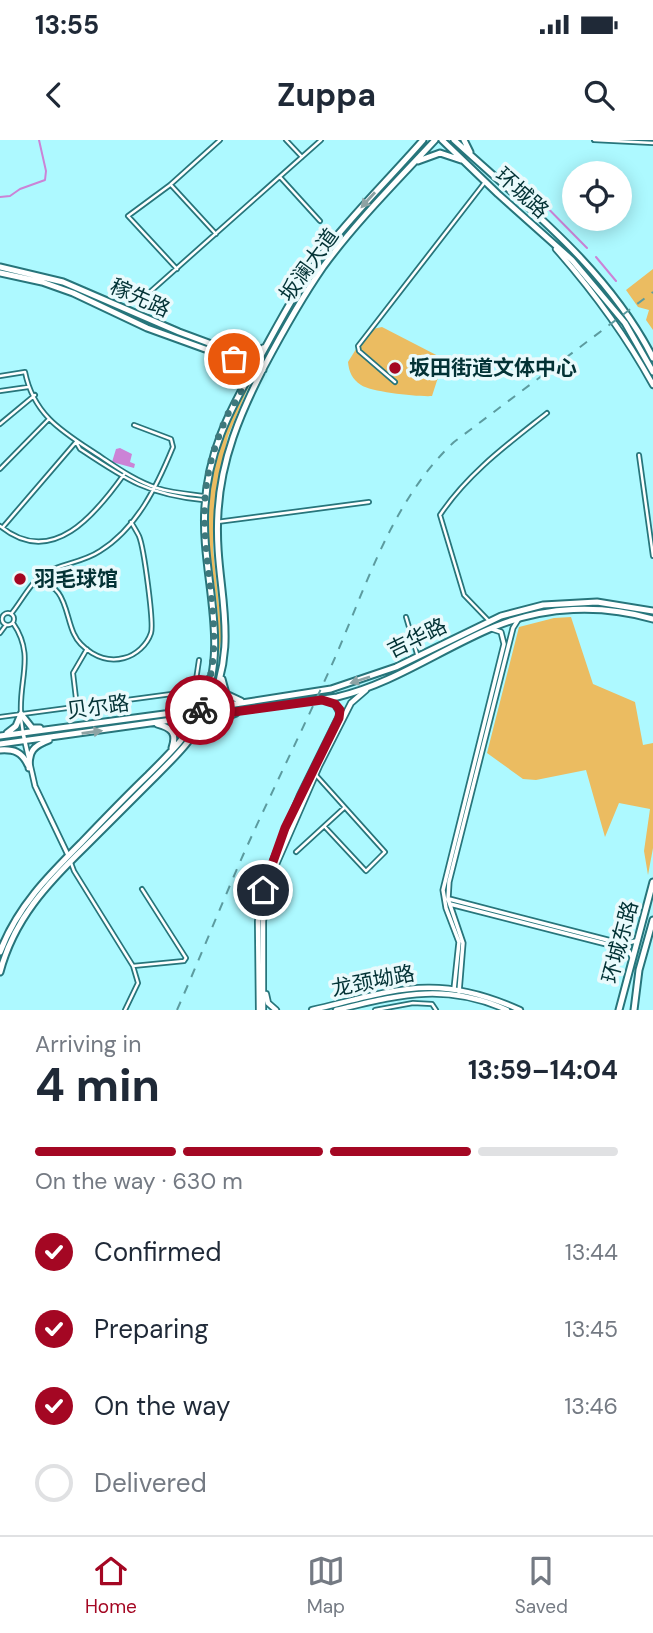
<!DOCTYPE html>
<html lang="en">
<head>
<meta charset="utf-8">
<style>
  :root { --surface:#fff; --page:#f2f2f3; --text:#1f2937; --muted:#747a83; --line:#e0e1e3; --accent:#a40723 }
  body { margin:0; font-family:"DM Sans","Noto Sans SC",sans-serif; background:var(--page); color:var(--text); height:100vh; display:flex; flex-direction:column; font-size:26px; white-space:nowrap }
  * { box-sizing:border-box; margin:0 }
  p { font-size:23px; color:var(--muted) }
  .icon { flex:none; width:38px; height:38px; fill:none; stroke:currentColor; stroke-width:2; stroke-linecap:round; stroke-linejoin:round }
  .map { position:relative; height:870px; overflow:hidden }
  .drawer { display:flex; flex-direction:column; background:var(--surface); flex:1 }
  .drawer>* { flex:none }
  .controls { position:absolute; left:562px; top:21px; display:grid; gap:14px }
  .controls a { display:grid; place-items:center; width:70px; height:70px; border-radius:50%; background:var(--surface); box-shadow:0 4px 18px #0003; font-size:35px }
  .pin { position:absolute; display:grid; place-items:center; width:60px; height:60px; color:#fff; margin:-30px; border:4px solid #fff; border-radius:50%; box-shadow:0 2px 7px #0007 }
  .courier { position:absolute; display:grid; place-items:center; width:70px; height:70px; margin:-35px; border:5px solid #a40723; border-radius:50%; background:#fff; color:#222; box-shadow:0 2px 9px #0007 }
  .summary em { font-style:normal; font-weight:700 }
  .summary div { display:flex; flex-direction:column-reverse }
  .summary { display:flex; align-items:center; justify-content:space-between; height:119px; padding:0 35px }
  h1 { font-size:46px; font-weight:700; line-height:52px }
  .bar { display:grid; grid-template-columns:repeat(4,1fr); gap:10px 7px; align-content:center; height:84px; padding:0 35px }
  .bar i { height:9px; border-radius:5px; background:var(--line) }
  .bar .active { background:var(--accent) }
  .bar p { grid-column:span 4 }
  ol { padding:0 35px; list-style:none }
  li { display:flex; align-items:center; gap:21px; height:77px }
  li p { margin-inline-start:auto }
  li .icon { padding:7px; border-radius:50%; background:var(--accent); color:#fff; stroke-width:4 }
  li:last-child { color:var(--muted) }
  li i { width:38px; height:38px; border:4px solid var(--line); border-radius:50% }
  .status { display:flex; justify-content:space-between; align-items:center; height:49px; padding:0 35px; background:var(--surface); direction:ltr }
  .status svg { height:19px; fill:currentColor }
  header { display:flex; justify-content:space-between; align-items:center; height:91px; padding:0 35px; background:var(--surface); font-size:32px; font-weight:700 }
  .menu { display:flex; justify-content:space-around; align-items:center; height:98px; border-top:2px solid var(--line); background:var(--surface); font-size:19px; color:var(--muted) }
  .menu a { display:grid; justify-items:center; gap:4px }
  .menu .active { color:var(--accent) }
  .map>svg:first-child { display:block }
</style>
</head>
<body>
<div class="status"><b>13:55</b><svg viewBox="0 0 49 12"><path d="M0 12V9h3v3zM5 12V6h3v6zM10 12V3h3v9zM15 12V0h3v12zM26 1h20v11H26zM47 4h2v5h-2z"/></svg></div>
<header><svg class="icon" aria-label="back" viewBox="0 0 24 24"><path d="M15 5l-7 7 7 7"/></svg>Zuppa<svg class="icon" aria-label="search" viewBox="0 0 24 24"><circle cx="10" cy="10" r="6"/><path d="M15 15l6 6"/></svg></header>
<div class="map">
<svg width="653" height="870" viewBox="0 0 653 870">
  <rect width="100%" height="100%" fill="#adf9ff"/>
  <path fill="#ebbc61" d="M 653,129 L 653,190 L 646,180 L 649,170 L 638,167 L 626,150 Z
    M 382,187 L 444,219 L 432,256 C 419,257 371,252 361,245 C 352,239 349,232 348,222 L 368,190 Z
    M 252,238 L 228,296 L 215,358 L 213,409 L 222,494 L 215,540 C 216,524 219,505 218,487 C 218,458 211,430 209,401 C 204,341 223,289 252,238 Z
    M 571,477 L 593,544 L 635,562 L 643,605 L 653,603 L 653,708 L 648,735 L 644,711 L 650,669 L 619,663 L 605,697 L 586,630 L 536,640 L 523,639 L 487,613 L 519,487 L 554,478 Z"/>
  <path fill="#cb83d6" d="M 120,308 L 132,314 L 130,322 L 135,324 L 134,328 L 112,322 L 116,309 Z"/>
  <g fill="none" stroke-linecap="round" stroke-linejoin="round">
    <path stroke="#cb83d6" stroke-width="2" d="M 511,35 L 523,43 L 587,108
      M 0,57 L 10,56 L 20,49 L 45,40 L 46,31 L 39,0
      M 596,117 L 616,141"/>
    <g stroke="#27757b" stroke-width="6">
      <path id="minor" d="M 286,0 L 302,17
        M 594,0 L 653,3
        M 280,37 L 320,81
        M 171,45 L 216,94
        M 177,129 L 128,76 L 170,45 L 220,0
        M 141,160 L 321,0
        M 0,236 L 25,232 C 34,277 65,293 101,317 C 119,329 136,341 157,348 C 173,353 189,354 205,356
        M 395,242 L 359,211 L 358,206 L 485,42
        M 0,251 L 28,247
        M 0,284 L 35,255
        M 76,302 L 80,309 C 125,339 148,355 203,360
        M 639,315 L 653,416
        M 0,329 L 49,279
        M 217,382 L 369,362
        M 0,386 C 52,429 96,374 125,333
        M 3,387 L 76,302
        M 35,445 C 66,439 65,476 74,494 C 78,503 84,508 92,513 C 102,519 113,521 124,518 C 136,515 147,505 151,493 C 154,483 144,408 139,396 C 137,392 134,387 131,382
        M2 479a6 6 0 1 1 12 0a6 6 0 1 1-12 0Z
        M 11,474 C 21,462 32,440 45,433 C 62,423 82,423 100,411 C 137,388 157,346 173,307 L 171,299 L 134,285
        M 406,477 L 417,514
        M 489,481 L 464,455 L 440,375 C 468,333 508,304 547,273
        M 13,483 C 35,515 19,538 21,573
        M 0,493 L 6,485
        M 77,567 L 73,533 L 87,509
        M 0,577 L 179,553 L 196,540 L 199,520
        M 21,579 L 23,593
        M 315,634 L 385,712 L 366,731 L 325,687
        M 296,712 L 344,668
        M 71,723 L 74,731 L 133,826 L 138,843 L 125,870
        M 133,826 L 184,821 L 186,818 L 142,749
        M 375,870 L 413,863 L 432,864 L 436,870"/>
    </g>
    <g stroke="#27757b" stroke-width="7">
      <path id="tertiary" d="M 23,593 L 35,646 L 68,715
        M 449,759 L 623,804 L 636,801
        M 450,764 L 622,808 L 629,811 L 632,817
        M 454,849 L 459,802 L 446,768 L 443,750 L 504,504 L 501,492 L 492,489
        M 459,852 L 463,803 L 448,759 L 449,742 L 513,488 L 518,480"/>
    </g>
    <g stroke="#27757b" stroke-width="8">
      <path id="secondary" d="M 556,109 C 593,151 626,196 653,245
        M 266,854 L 268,863 L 276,870
        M 259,870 L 258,781 L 267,735 L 300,655 L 340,574 L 335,564 L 323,560
        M 263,870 L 263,781 L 271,736 L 319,626 L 351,563 L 366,550
        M 312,870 C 397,850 436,832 520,870
        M 336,870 C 399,855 444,842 507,870"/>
    </g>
    <g stroke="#27757b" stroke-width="9">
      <path id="primary" d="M 442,0 L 498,54 L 572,120 L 625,183 L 653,232
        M 454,0 C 526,66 608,129 653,218
        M 464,0 L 470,12
        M 418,21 L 440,13 L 461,20
        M 0,127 L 63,142 L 179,192 L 260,222
        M 0,133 L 42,142 L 73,153 L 147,188 L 263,230
        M 244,215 L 254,214 L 263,208
        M 237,221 L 243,230 L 245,241
        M 222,539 L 226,554 L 241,561
        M 169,571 L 194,561 L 209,539
        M 21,574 L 32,588 L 40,588
        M 157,584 C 172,588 177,593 172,608
        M 7,593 L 16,586 L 21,574
        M 0,596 L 209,568 L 331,549 L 396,527 L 501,476 L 543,465 L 597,462 L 653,471
        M 193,598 L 214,582 L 236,573
        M 0,604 L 337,557 C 393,544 441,509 494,487 C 545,466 601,464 653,479
        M 0,610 C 14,609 22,612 28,625
        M 29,628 C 29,611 33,606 49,600
        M 0,812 C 17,767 48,736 81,703 C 103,680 125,657 148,635 C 168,615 188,596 201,570 C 232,504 200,434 205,366 C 208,314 228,273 254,228 C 275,191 293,154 318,119 C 350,77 388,40 423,0
        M 0,832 C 14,779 47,744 85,707 C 107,685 130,662 152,640 C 172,620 193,600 206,575 C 244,498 213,449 218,372 C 221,319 240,274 264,227 C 282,193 301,159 323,127 C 356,82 397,41 435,0
        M 619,870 L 653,742
        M 634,870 L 639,830 L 653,780"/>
    </g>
    <use href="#minor" stroke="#fff" stroke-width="2.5"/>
    <use href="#tertiary" stroke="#fff" stroke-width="3.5"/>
    <use href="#secondary" stroke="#fff" stroke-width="4.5"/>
    <use href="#primary" stroke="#fff" stroke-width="5"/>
    <path stroke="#5c9b9f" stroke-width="2" stroke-dasharray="9 9" stroke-linecap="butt" d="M 177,870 C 200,818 221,765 244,713 C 272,651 302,591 330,529 C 365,451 390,362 454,302 L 653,152"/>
  </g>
  <defs><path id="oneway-solid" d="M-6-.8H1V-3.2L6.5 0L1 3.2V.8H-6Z" transform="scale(1.75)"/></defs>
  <g fill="#8ea3a4">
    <use href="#oneway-solid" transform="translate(368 60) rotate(132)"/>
    <use href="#oneway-solid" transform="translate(360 540) rotate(162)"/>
    <use href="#oneway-solid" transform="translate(92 592) rotate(-8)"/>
  </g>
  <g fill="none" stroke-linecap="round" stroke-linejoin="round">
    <path stroke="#3e787c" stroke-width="7" stroke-dasharray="0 12.6" d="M 200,570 C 232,497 197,423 206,348 C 209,323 217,298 227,276 C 232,265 242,254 245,243 C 247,234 240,225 234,219"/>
    <path stroke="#a40723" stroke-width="9" d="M 200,570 L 197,577 L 322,560 L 335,564 L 340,570 L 339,578 L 285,688 L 263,750"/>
  </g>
  <g fill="#a40723" stroke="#e9fafc" stroke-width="2.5">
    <circle cx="395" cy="228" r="7"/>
    <circle cx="20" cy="439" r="7"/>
  </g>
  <g text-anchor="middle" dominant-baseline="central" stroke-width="7" stroke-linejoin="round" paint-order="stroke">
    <g font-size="21" fill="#033235" stroke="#e9fafc">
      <text transform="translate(522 53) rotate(42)">环城路</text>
      <text transform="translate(309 125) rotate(-54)">坂澜大道</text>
      <text transform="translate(140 158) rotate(24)">稼先路</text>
      <text transform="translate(417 498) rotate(-26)">吉华路</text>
      <text transform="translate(98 567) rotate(-8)">贝尔路</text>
      <text transform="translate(620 802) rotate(-75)">环城东路</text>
      <text transform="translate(373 841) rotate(-11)">龙颈坳路</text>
    </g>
    <g font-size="21" font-weight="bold" fill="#033235" stroke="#e9fafc" text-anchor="start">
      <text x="409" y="228">坂田街道文体中心</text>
      <text x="34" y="439">羽毛球馆</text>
    </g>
  </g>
</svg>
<div class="controls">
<a><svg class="icon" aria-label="locate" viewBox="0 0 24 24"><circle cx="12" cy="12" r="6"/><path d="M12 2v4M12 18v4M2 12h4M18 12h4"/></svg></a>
</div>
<div class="pin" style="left:234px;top:219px;background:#ea580c"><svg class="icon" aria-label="bag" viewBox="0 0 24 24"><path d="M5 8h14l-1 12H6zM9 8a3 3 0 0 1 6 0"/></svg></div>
<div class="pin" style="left:263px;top:750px;background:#1f2937"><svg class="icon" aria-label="home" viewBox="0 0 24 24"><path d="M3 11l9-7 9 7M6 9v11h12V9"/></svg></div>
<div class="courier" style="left:200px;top:570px"><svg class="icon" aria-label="bike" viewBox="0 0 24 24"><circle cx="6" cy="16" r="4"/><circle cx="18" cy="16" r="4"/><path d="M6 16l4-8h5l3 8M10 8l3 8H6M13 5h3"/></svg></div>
</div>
<section class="drawer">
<div class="summary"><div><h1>4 min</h1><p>Arriving in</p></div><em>13:59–14:04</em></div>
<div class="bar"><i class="active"></i><i class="active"></i><i class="active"></i><i></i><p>On the way · 630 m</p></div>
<ol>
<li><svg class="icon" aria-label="check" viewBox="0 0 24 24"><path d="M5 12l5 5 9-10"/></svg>Confirmed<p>13:44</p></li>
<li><svg class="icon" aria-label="check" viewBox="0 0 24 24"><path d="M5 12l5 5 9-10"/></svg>Preparing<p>13:45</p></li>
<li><svg class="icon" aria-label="check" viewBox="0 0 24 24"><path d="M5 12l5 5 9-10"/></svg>On the way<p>13:46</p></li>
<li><i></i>Delivered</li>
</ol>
</section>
<nav class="menu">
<a class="active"><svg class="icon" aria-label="home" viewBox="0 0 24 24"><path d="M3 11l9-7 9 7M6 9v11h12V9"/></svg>Home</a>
<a><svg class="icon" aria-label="map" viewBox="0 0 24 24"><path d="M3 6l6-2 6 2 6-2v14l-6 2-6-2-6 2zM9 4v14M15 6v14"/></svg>Map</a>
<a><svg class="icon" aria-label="saved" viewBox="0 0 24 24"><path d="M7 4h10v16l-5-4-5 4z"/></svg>Saved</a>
</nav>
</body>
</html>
